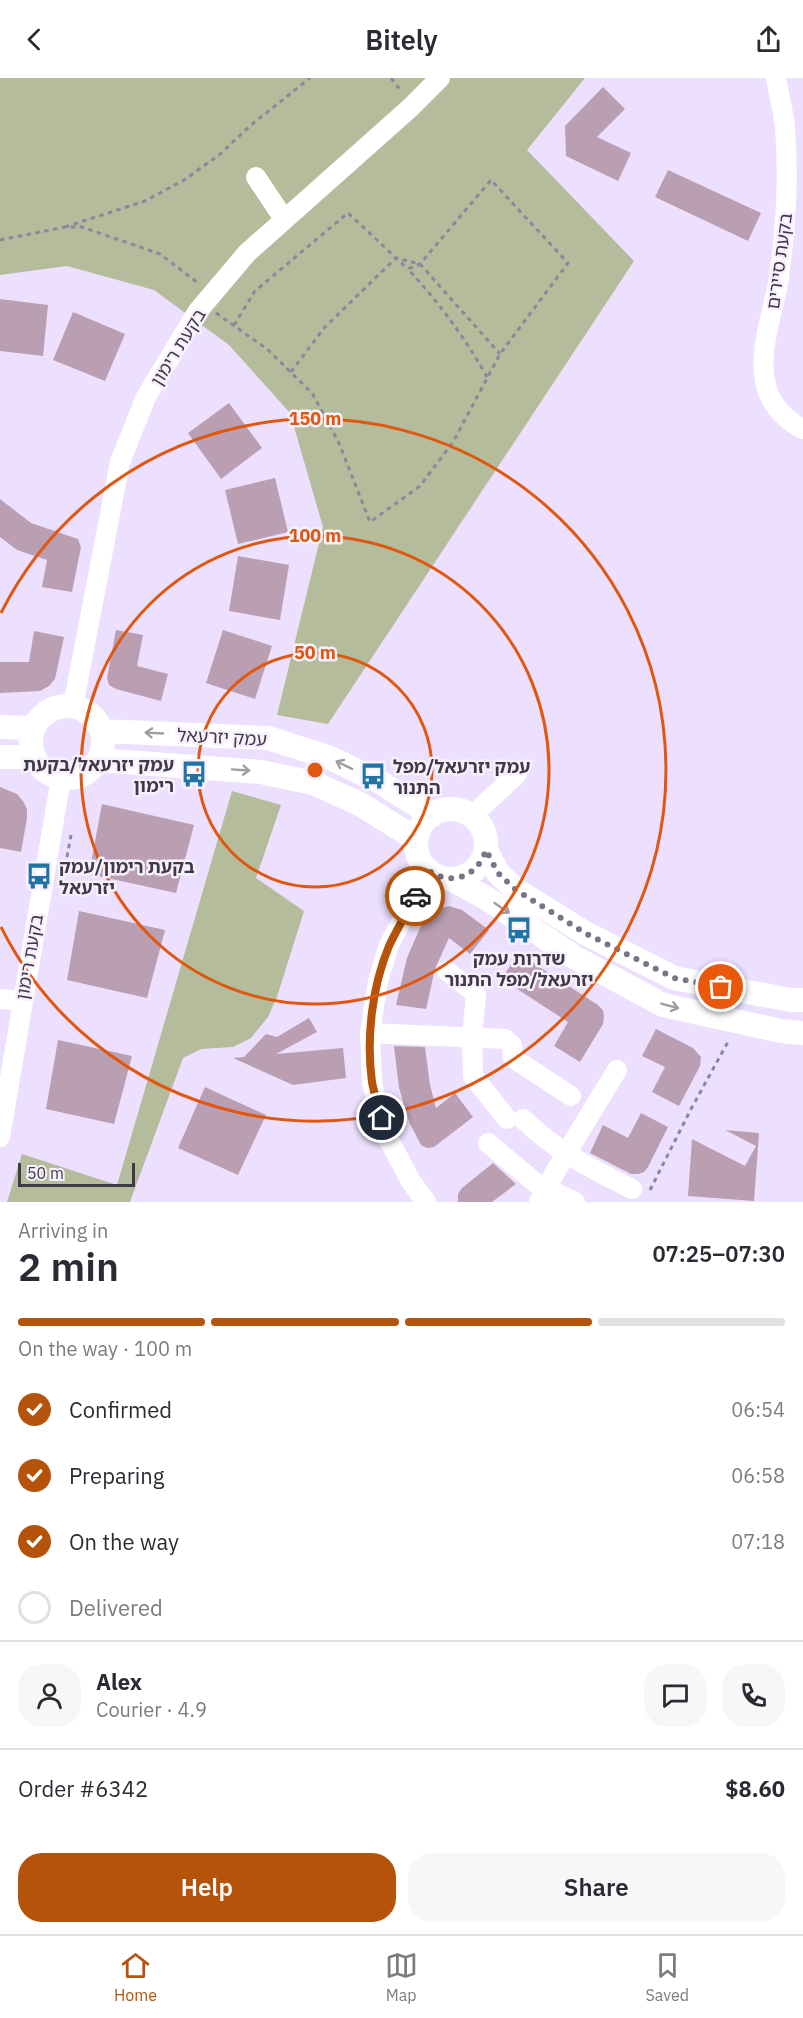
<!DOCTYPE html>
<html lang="en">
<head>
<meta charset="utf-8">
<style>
  :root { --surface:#fff; --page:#f7f7f7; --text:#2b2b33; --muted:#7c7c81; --line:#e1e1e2; --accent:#b45309 }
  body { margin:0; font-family:"IBM Plex Sans","Noto Sans Hebrew",sans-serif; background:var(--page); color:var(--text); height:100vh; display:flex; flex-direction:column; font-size:22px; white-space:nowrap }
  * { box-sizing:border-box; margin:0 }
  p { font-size:20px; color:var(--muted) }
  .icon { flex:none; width:33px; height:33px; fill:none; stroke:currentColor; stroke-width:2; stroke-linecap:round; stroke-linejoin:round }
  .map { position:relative; height:1124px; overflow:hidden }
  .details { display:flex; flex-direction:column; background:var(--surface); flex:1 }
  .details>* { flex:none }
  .scale { position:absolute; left:18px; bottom:15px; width:117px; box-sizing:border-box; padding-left:6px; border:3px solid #3f3a46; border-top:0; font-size:16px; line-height:21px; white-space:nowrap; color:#3f3a46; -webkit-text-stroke:4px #f6f1fd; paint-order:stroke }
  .pin { position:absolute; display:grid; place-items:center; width:51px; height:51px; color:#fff; margin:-26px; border:3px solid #fff; border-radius:50%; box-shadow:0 2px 6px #0007 }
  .courier { position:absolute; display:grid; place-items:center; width:60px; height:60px; margin:-30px; border:4px solid #b45309; border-radius:50%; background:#fff; color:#222; box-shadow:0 2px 8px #0007 }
  .overview em { font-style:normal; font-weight:600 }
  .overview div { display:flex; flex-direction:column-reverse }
  .overview { display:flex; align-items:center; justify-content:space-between; height:102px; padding:0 18px }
  h1 { font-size:39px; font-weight:600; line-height:45px }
  .bar { display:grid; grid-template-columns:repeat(4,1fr); gap:9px 6px; align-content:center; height:72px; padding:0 18px }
  .bar i { height:8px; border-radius:4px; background:var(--line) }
  .bar .selected { background:var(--accent) }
  .bar p { grid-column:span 4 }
  .line { display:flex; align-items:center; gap:15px; padding:0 18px; border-top:2px solid var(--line) }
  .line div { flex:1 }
  .round { display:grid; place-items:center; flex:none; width:63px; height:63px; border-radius:24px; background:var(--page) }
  ol { padding:0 18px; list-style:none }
  li { display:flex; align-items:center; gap:18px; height:66px }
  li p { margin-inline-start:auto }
  li .icon { padding:6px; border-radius:50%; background:var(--accent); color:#fff; stroke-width:4 }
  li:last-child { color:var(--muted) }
  li i { width:33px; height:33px; border:3px solid var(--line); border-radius:50% }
  .primary-button { display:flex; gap:12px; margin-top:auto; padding:12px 18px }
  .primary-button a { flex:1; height:69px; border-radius:24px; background:var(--accent); color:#fff; font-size:24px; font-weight:600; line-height:69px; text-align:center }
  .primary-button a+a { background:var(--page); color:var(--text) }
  header { display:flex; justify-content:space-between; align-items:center; height:78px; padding:0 18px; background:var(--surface); font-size:27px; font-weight:600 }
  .dock { display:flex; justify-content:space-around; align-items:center; height:84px; border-top:2px solid var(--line); background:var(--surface); font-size:16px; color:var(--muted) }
  .dock a { display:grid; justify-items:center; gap:3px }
  .dock .selected { color:var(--accent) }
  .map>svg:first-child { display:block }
</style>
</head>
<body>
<header><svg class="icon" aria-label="back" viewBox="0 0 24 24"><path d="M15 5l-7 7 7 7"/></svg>Bitely<svg class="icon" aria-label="share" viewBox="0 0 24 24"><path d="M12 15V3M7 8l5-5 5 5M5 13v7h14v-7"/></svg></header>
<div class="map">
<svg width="803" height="1124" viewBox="0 0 803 1124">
  <rect width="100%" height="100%" fill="#ece0fe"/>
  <path fill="#b4bc9c" d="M 0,0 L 585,0 L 527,72 L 634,183 L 328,646 L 277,637 L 323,449 L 290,335 L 229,267 L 154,212 L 67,188 L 0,197 Z
    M 232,713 L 281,727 L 256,800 L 304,833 L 277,919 L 268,939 L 251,960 L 233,969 L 201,971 L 183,980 L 130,1124 L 7,1124 L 22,1076 L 117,1107 Z"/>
  <path fill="#ba9eb1" d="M 603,9 L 625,31 L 597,59 L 631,75 L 618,103 L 566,78 L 565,48 Z
    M 668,92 L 761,135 L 748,163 L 655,119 Z
    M 0,221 L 48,227 L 43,278 L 0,273 Z
    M 73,234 L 125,256 L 105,303 L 53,282 Z
    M 229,325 L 262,370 L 221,401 L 188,355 Z
    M 275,400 L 288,454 L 238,466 L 225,412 Z
    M 0,421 L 31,445 L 78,461 L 81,469 L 72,514 L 42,509 L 47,482 L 17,472 L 0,459 Z
    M 238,478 L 289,487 L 280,542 L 229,533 Z
    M 116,552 L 143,557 L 137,588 L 168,596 L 161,623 L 116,611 L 109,607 L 107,600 Z
    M 223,552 L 272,568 L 255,621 L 206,605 Z
    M 34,553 L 64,559 L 55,601 L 49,608 L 40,613 L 0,615 L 0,584 L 29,584 Z
    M 0,709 L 17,716 L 23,723 L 27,731 L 27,740 L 21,774 L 0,770 Z
    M 102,726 L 194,747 L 176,815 L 89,796 Z
    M 449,828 L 462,832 L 489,852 L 470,876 L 449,860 L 435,891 L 426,931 L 396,927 L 407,880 L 422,845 L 432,833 Z
    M 79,833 L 165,852 L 147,920 L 67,902 Z
    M 518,875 L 598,927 L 603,932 L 604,939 L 603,946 L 580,984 L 554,968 L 568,944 L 502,901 Z
    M 309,940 L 317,954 L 276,976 L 343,970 L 346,1000 L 293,1007 L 233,980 L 244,979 L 266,956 L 277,959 Z
    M 656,951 L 693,970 L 701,979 L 700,988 L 679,1028 L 652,1014 L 665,989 L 642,978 Z
    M 58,962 L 132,978 L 114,1046 L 46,1031 Z
    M 394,968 L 425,969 L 430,1007 L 436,1030 L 455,1015 L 473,1039 L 434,1069 L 427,1070 L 421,1067 L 410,1046 L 399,1010 Z
    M 205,1009 L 266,1037 L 238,1097 L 178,1070 Z
    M 641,1035 L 668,1049 L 648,1089 L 644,1094 L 638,1096 L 631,1096 L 590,1075 L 603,1047 L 628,1060 Z
    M 725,1052 L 759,1055 L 754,1123 L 688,1118 L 692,1061 L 745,1088 L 756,1068 Z
    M 493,1085 L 516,1106 L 492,1124 L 458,1124 L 458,1116 L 462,1110 Z"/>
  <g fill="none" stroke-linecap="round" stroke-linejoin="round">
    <path stroke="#8e869a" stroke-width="3" stroke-dasharray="4.5 4.5" stroke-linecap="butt" d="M 391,0 L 402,14
      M 65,149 L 145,123 L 184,102 L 219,77 L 251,47 L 310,0
      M 0,162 L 65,149 L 82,149 L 160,176 L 198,205
      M 216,235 L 267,271 L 312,315 L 339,365 L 370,444 L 420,408 L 453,364 L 500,276 L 568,185 L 491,102 L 420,186 L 408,191 C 439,225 464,258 487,299
      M 234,247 L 255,213 L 348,135 L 408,191
      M 291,294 L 324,250 L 396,180 L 420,186 L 500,276
      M 67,779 L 71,757
      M 650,1112 L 691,1031 L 729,962"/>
    <path stroke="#fff" stroke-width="20" d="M 776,0 C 779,16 783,33 785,49 C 789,100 786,149 779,199 C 774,234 757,272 766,307 C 770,326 786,343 803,351
      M 256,99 L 284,141
      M 73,628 L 120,384 L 146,319 L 198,233 L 247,175 L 410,30 L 440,0
      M 472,738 L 517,696
      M 447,893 L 476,916 L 472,959 L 473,998 L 507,1041
      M 0,921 L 22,923
      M 370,955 L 505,961 L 512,967 L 513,980 L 571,1018
      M 523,1041 C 557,1074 590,1090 632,1111
      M 0,1059 L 61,700
      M 488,1065 L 537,1106 L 575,1124
      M 426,1124 L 410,1102 L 387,1058 L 372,1005 L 370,955 L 378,903 L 389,867 L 428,792
      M 539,1124 L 558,1089 L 617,992"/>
    <path stroke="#fff" stroke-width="24" d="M31 664a36 36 0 1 1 72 0a36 36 0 1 1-72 0Z
      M 0,649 L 33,650
      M 102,653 L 268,660 L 328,679 L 380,704 L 432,737
      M 0,679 L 34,679
      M 99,682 L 261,694 L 313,705 L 360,726 L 416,761
      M416 766a35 35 0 1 1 70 0a35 35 0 1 1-70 0Z
      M 486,772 L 498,795 L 516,812 L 585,855 L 674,900 L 791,922 L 803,922
      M 451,801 L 486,820 L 574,879 L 663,927 L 781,953 L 803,955"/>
  </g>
  <defs><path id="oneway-shaft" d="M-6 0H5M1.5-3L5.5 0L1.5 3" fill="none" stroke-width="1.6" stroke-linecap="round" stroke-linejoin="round" transform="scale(1.5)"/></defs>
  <g stroke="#9f9ca2">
    <use href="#oneway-shaft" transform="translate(154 655) rotate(-177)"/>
    <use href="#oneway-shaft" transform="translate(344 687) rotate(-154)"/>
    <use href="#oneway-shaft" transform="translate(241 692) rotate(4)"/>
    <use href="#oneway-shaft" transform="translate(502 830) rotate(34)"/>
    <use href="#oneway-shaft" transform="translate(670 928) rotate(15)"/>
  </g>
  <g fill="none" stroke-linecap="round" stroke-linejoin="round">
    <path stroke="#7c7486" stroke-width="6" stroke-dasharray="0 10.8" d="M 415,818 L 428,792 C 450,808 477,800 486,772 L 498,795 L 516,812 L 585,855 L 674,900 L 721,909"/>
    <path stroke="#b45309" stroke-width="8" d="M 382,1040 C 379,1029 374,1016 372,1004 C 366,960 372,909 389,868 C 397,851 407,835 415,818"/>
  </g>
  <g fill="none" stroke="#e0570f" stroke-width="3">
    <circle cx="315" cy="692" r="117"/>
    <circle cx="315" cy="692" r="234"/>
    <path d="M1 535A351 351 0 1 1 1 849"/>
  </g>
  <defs>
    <g id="bus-bare" transform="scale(2.07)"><path d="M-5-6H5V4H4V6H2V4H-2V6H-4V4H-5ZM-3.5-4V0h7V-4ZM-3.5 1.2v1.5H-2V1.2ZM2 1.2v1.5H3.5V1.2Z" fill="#2173a4" stroke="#f6f1fd" stroke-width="2.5" paint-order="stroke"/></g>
  </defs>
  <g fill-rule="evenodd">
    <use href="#bus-bare" x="194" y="696"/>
    <use href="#bus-bare" x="373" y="698"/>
    <use href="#bus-bare" x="39" y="798"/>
    <use href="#bus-bare" x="519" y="852"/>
  </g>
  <g text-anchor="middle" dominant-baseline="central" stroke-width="5" stroke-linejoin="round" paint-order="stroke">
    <g font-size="18" fill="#3f3a46" stroke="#f6f1fd">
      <text transform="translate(779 183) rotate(-82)">בקעת סיירים</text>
      <text transform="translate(178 269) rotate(-58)">בקעת רימון</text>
      <text transform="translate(222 659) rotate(3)">עמק יזרעאל</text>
      <text transform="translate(29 879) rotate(-80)">בקעת רימון</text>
    </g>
    <g font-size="18" font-weight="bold" fill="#3f3a46" stroke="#f6f1fd" text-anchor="start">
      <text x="174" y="686" text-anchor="end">עמק יזרעאל/בקעת<tspan x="174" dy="21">רימון</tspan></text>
      <text x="393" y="688">עמק יזרעאל/מפל<tspan x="393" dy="21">התנור</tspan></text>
      <text x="59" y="788">בקעת רימון/עמק<tspan x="59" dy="21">יזרעאל</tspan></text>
      <text x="519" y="880" text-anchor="middle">שדרות עמק<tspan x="519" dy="21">יזרעאל/מפל התנור</tspan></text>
    </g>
  </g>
  <circle cx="315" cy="692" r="9" fill="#e0570f" stroke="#f6f1fd" stroke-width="3"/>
  <g font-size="18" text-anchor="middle" font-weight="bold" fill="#e0570f" stroke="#f6f1fd" stroke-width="5" stroke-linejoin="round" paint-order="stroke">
    <text x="315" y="347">150 m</text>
    <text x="315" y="464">100 m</text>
    <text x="315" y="581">50 m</text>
  </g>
</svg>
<div class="scale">50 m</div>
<div class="pin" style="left:721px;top:909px;background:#ea580c"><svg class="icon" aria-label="bag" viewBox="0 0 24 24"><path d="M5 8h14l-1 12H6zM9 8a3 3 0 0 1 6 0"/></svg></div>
<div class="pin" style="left:382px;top:1040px;background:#1f2937"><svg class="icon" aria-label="home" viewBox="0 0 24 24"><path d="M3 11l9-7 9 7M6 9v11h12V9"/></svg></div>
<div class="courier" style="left:415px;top:818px"><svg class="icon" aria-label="car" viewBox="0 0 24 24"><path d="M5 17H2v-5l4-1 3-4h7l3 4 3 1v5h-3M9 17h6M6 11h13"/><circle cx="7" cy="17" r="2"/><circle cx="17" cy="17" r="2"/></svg></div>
</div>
<section class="details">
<div class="overview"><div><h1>2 min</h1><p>Arriving in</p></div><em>07:25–07:30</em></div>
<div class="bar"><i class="selected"></i><i class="selected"></i><i class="selected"></i><i></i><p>On the way · 100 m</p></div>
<ol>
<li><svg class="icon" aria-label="check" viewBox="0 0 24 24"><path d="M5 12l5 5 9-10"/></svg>Confirmed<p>06:54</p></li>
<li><svg class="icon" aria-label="check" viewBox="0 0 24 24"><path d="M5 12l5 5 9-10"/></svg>Preparing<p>06:58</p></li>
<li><svg class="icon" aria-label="check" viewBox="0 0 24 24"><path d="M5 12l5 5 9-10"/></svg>On the way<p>07:18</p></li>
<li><i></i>Delivered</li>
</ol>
<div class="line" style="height:108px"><a class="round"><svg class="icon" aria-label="person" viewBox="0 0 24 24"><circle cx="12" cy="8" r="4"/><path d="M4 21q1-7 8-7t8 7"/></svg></a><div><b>Alex</b><p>Courier · 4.9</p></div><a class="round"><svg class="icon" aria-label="chat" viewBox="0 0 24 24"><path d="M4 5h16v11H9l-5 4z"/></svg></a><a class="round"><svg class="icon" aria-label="phone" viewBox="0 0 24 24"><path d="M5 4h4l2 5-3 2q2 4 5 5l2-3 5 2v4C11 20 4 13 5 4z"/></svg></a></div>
<div class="line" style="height:78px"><div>Order #6342</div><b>$8.60</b></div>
<div class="primary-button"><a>Help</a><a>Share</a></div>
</section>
<nav class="dock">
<a class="selected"><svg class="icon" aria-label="home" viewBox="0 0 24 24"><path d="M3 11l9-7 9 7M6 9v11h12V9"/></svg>Home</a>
<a><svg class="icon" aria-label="map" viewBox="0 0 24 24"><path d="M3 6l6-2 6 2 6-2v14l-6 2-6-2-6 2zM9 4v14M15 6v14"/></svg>Map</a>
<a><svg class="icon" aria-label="saved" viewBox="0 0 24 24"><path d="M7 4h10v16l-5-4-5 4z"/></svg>Saved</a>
</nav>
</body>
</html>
